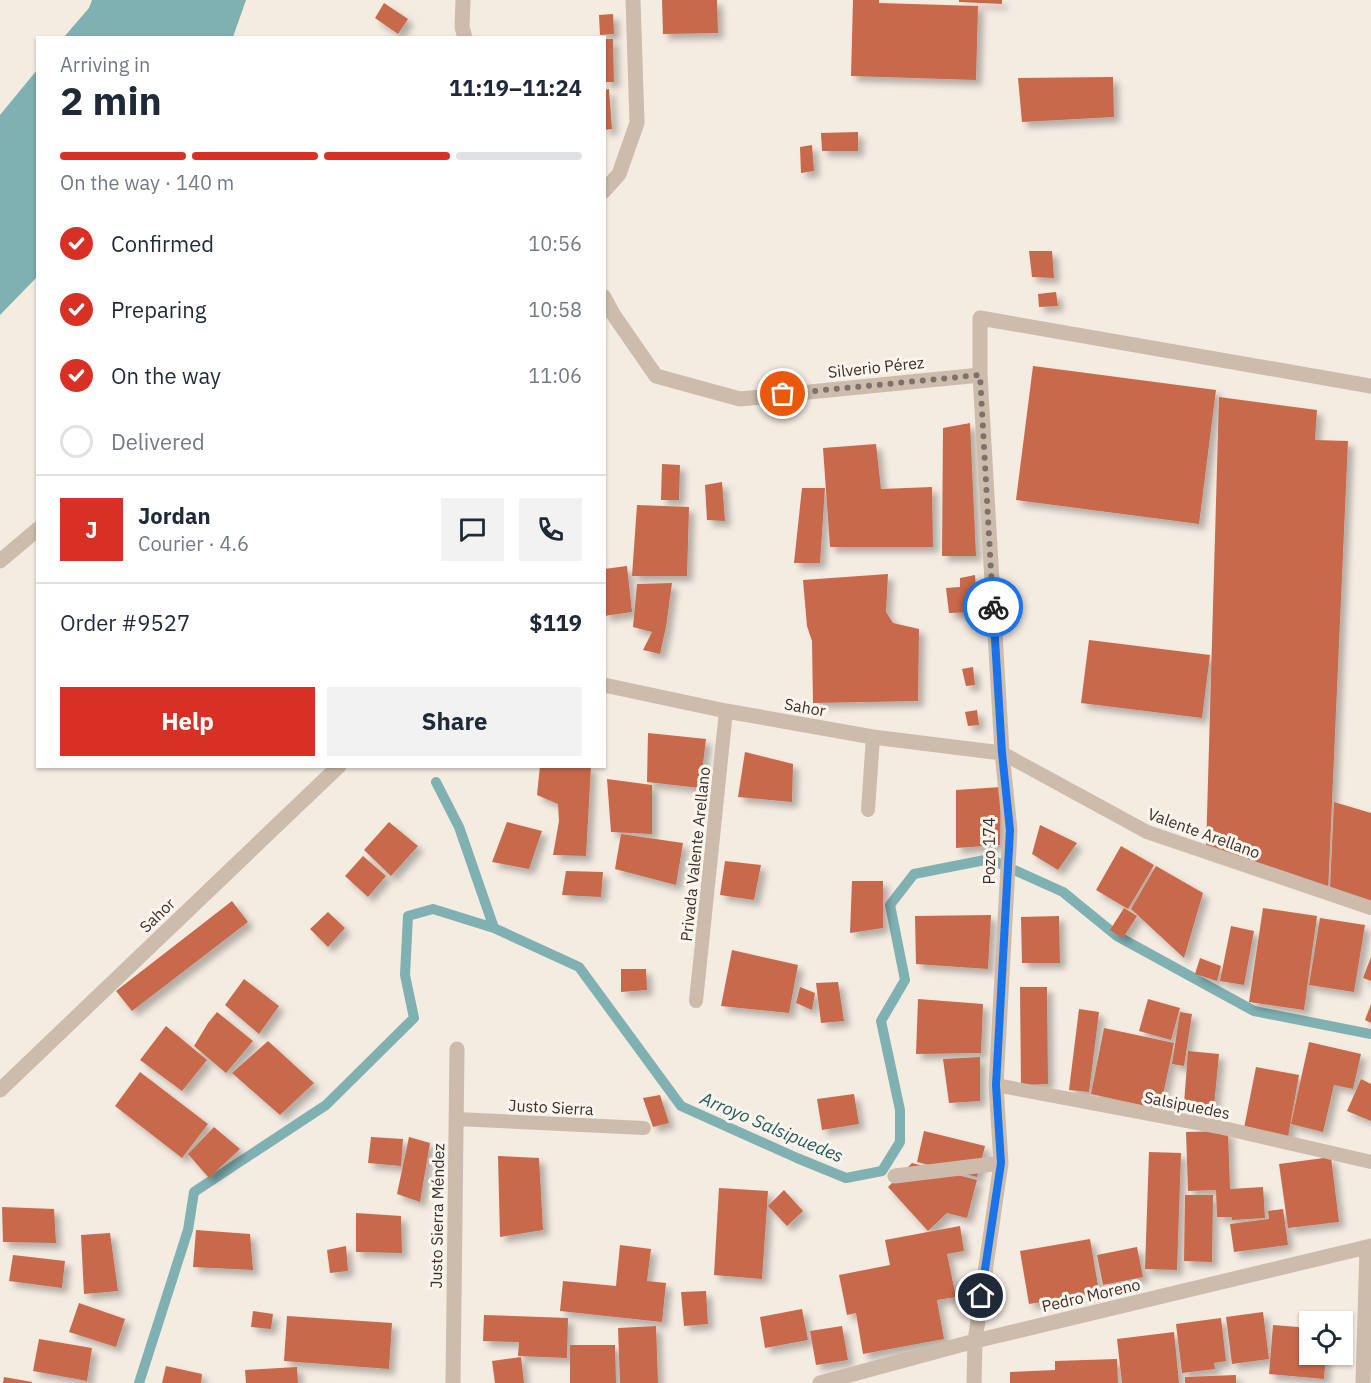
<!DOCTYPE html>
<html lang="en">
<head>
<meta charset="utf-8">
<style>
  :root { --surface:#fff; --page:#f2f2f3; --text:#1f2937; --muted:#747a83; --line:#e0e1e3; --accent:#d93025 }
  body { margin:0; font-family:"IBM Plex Sans",sans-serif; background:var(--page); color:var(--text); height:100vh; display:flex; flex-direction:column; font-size:22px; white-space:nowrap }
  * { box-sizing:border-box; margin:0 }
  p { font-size:20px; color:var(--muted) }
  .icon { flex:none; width:33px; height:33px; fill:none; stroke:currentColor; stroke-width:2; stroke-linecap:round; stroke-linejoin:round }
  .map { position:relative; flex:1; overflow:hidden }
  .drawer { position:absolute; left:36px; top:36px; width:570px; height:732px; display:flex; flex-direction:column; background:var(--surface); border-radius:0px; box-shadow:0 2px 4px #0004 }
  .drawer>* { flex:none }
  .fabs { position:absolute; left:1299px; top:1311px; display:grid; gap:12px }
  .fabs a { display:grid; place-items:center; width:54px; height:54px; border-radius:0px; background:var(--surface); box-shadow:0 2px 4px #0004; font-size:30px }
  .pin { position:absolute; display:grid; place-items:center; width:51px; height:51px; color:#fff; margin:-26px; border:3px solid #fff; border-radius:50%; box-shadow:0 2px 6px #0007 }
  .courier { position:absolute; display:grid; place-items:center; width:60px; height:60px; margin:-30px; border:4px solid #1a73e8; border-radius:50%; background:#fff; color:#222; box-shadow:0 2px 8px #0007 }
  .headline em { font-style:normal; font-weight:700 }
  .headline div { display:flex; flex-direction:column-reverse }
  .headline { display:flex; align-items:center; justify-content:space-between; height:102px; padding:0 24px }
  h1 { font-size:39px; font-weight:700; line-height:45px }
  .bar { display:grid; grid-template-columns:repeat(4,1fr); gap:9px 6px; align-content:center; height:72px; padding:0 24px }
  .bar i { height:8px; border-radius:4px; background:var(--line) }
  .bar .current { background:var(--accent) }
  .bar p { grid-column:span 4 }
  .line { display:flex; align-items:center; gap:15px; padding:0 24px; border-top:2px solid var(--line) }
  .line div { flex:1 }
  .round { display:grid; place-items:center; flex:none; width:63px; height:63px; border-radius:0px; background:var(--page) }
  ol { padding:0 24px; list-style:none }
  li { display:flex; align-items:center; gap:18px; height:66px }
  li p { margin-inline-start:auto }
  li .icon { padding:6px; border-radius:50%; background:var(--accent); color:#fff; stroke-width:4 }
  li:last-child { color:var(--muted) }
  li i { width:33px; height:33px; border:3px solid var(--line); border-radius:50% }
  .cta { display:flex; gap:12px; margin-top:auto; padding:12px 24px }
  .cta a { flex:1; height:69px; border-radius:0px; background:var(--accent); color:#fff; font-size:24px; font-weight:700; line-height:69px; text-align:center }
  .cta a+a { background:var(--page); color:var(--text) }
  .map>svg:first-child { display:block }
</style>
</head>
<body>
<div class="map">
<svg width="1371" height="1383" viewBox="0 0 1371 1383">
  <defs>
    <filter id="shadow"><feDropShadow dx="5.5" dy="5.5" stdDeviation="3" flood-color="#0004"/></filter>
  </defs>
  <rect width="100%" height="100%" fill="#f4ebe1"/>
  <path fill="#7fb0b2" d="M 92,0 L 246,0 L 233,37 L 64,37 L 89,8 Z
    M 37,70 L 37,277 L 0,315 L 0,115 Z"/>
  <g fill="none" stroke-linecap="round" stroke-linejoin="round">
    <path stroke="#7fb0b2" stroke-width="10" d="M 436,782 L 459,827 L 494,928 L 579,967 L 681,1106 L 797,1158 L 846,1178 L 882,1171 L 900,1142 L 900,1110 L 881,1021 L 905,980 L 890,905 L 914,874 L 990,859 L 1063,892 L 1117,936 L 1254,1011 L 1371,1034
      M 139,1383 L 188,1230 L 194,1192 L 326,1105 L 414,1018 L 405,975 L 408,916 L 433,909 L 494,928"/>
  </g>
  <path fill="#c8694b" filter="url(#shadow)" d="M 662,0 L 717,0 L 718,33 L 663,34 Z
    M 853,0 L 879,0 L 879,3 L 978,6 L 976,80 L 851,76 Z
    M 959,0 L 1002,0 L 1002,4 L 959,2 Z
    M 384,3 L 408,19 L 398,34 L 375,18 Z
    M 613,14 L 614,34 L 600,35 L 599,15 Z
    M 604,39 L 613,39 L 614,82 L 604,82 Z
    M 1113,77 L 1114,117 L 1022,122 L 1018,78 Z
    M 609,89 L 612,129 L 604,130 L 604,90 Z
    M 858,132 L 858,151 L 822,151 L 821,133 Z
    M 812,145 L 814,171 L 801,173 L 800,147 Z
    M 1029,251 L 1052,251 L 1054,278 L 1032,277 Z
    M 1056,292 L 1058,306 L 1039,307 L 1038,294 Z
    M 1033,366 L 1216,390 L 1199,524 L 1016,500 Z
    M 1219,397 L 1317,410 L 1315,440 L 1348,441 L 1328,892 L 1206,851 Z
    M 970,423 L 976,556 L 942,556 L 943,428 Z
    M 876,444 L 881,489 L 932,487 L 933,547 L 830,547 L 823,448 Z
    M 662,464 L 680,465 L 679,500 L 661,500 Z
    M 722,482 L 725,521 L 707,520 L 705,485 Z
    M 802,488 L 825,488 L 820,563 L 794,563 Z
    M 637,505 L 689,507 L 687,576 L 632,576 Z
    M 627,566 L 632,612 L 604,616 L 604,569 Z
    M 888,574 L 886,612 L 893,623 L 919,629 L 918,701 L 813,703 L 812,641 L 807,626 L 803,580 Z
    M 975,575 L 978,612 L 949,613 L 946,588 L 960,587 L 960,578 Z
    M 672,583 L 666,627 L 660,654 L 643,650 L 652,632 L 633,627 L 637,584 Z
    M 1089,640 L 1210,655 L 1202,718 L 1081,703 Z
    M 973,667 L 975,685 L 966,686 L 962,669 Z
    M 977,710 L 979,725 L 968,726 L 965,712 Z
    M 648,733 L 706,739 L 700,788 L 647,782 Z
    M 745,752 L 793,764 L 792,802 L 738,797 Z
    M 540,766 L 591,766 L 586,856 L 553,855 L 559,821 L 558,804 L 537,795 Z
    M 607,779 L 652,785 L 652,834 L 611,832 Z
    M 1001,787 L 1000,845 L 956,848 L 956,790 Z
    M 1334,802 L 1371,813 L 1371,904 L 1330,889 Z
    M 389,822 L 418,846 L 391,876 L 364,850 Z
    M 507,822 L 542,831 L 529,869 L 492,862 Z
    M 1040,825 L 1077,843 L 1058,870 L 1032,854 Z
    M 621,834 L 683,843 L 676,885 L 615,869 Z
    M 1121,846 L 1154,865 L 1128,909 L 1096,890 Z
    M 363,856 L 386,876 L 368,897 L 345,876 Z
    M 725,861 L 761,865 L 754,900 L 720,895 Z
    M 1156,866 L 1203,893 L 1184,958 L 1131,909 Z
    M 566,871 L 603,872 L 601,897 L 562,895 Z
    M 852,881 L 883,881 L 883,928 L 850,933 Z
    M 232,901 L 248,922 L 132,1011 L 116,991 Z
    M 1124,908 L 1137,916 L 1123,938 L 1110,930 Z
    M 1263,908 L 1317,916 L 1304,1010 L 1249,1002 Z
    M 328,912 L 345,928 L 328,947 L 310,929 Z
    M 991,915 L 988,969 L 916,964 L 915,916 Z
    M 1059,916 L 1060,963 L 1022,963 L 1021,917 Z
    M 1320,918 L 1365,925 L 1354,992 L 1309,985 Z
    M 1231,926 L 1254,931 L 1244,985 L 1220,981 Z
    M 732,950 L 798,965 L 789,1013 L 721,1006 Z
    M 1371,957 L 1371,981 L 1363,978 Z
    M 1200,958 L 1221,966 L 1217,981 L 1195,974 Z
    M 621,969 L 646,969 L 647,990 L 621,992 Z
    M 244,979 L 279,1006 L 259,1034 L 225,1005 Z
    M 838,982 L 844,1021 L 821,1023 L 816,983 Z
    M 800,987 L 815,993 L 812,1010 L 796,1003 Z
    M 1020,987 L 1047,987 L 1048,1084 L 1021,1085 Z
    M 918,999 L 983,1004 L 981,1053 L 916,1054 Z
    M 1148,999 L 1180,1008 L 1171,1040 L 1139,1031 Z
    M 1371,1004 L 1371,1023 L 1365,1020 Z
    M 1079,1009 L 1099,1012 L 1089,1092 L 1069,1090 Z
    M 217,1012 L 253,1041 L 226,1073 L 194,1046 L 208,1023 Z
    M 1180,1012 L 1192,1014 L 1184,1066 L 1172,1064 Z
    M 166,1026 L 207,1060 L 182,1091 L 140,1060 Z
    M 1104,1028 L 1174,1043 L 1160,1109 L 1091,1094 Z
    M 268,1041 L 314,1083 L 280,1115 L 232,1073 Z
    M 1309,1042 L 1361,1054 L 1353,1089 L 1334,1085 L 1323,1132 L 1291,1124 Z
    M 1188,1051 L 1219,1054 L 1214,1106 L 1184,1104 Z
    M 980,1057 L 980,1101 L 949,1103 L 943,1059 Z
    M 1256,1067 L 1299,1075 L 1288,1137 L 1244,1128 Z
    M 140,1072 L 208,1124 L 182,1158 L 115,1106 Z
    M 1361,1079 L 1371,1084 L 1371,1121 L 1347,1111 Z
    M 854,1094 L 859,1124 L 822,1130 L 817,1099 Z
    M 660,1095 L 669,1123 L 653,1127 L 643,1098 Z
    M 214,1127 L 240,1149 L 209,1178 L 188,1154 Z
    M 924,1131 L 985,1146 L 977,1177 L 917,1162 Z
    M 1228,1131 L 1230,1189 L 1263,1187 L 1265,1218 L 1232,1220 L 1232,1217 L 1217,1217 L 1216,1190 L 1188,1191 L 1186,1132 Z
    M 371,1137 L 403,1139 L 401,1166 L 368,1163 Z
    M 409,1137 L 430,1143 L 420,1202 L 397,1194 Z
    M 1149,1152 L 1181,1153 L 1177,1270 L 1145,1269 Z
    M 498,1156 L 539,1158 L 543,1230 L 500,1237 Z
    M 1331,1157 L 1339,1222 L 1288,1228 L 1279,1164 Z
    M 912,1163 L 977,1180 L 967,1218 L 947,1213 L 928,1231 L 888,1187 Z
    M 719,1188 L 768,1191 L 762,1279 L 714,1275 Z
    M 784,1190 L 803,1211 L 787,1226 L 768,1206 Z
    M 1185,1195 L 1213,1195 L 1212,1262 L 1184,1261 Z
    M 2,1207 L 54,1209 L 56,1243 L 3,1242 Z
    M 1283,1209 L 1288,1245 L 1234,1252 L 1230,1224 L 1269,1219 L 1268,1211 Z
    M 356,1213 L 401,1216 L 402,1253 L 356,1252 Z
    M 960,1226 L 964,1251 L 947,1254 L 956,1297 L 937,1300 L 944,1339 L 863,1354 L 856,1313 L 847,1315 L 839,1275 L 890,1265 L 885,1240 Z
    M 196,1230 L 250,1234 L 253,1270 L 193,1267 Z
    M 110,1233 L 118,1291 L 84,1294 L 81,1235 Z
    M 1090,1239 L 1099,1292 L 1029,1304 L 1020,1251 Z
    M 620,1245 L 651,1249 L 647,1281 L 666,1283 L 662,1322 L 560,1311 L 563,1281 L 616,1286 Z
    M 346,1246 L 348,1271 L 330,1273 L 327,1250 Z
    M 1137,1247 L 1143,1277 L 1103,1285 L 1097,1255 Z
    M 13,1255 L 65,1261 L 62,1288 L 9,1281 Z
    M 706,1291 L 708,1324 L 684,1326 L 681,1292 Z
    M 79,1303 L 125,1319 L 116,1347 L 69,1332 Z
    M 802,1309 L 808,1340 L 765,1348 L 760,1317 Z
    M 253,1311 L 273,1314 L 271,1329 L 251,1327 Z
    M 1263,1312 L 1269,1359 L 1232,1364 L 1226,1317 Z
    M 484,1315 L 568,1318 L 567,1358 L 518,1356 L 519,1342 L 483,1341 Z
    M 287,1316 L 392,1323 L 389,1369 L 284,1361 Z
    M 1221,1318 L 1226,1361 L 1214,1363 L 1215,1369 L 1182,1373 L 1176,1324 Z
    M 1273,1325 L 1310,1328 L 1310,1354 L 1326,1354 L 1324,1379 L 1269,1374 Z
    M 656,1326 L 658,1383 L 620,1383 L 618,1328 Z
    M 842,1326 L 848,1360 L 816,1365 L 810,1331 Z
    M 1174,1332 L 1179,1383 L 1122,1383 L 1117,1339 Z
    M 39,1339 L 92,1348 L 87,1381 L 33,1371 Z
    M 570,1345 L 615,1345 L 616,1383 L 570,1383 Z
    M 521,1357 L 524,1383 L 495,1383 L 492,1361 Z
    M 1117,1359 L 1118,1383 L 1010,1383 L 1010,1372 L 1055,1370 L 1055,1361 Z
    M 166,1366 L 202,1374 L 201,1383 L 162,1383 Z
    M 297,1367 L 298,1383 L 246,1383 L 245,1370 Z
    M 1236,1375 L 1236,1383 L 1185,1383 L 1185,1377 Z
    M 4,1377 L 32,1382 L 32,1383 L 3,1383 Z"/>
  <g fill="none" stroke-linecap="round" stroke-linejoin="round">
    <path stroke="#cdbbac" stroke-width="14" d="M 1002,753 L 1147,832 L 1371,908
      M 868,810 L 873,737
      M 696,1001 L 726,711
      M 996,1085 L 1219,1127 L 1371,1162
      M 456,1119 L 644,1128"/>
    <path stroke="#cdbbac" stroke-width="15" d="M 463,0 L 462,27 L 465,38
      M 604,191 L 619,174 L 637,123 L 633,0
      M 604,297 L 613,314 L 656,376 L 740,399 L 980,375
      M 0,561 L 38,529
      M 604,685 L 726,711 L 873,737 L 1002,753
      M 0,1090 L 339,766
      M 895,1176 L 1001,1163
      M 453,1383 L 457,1049
      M 820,1383 L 975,1341 L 1371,1246
      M 974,1383 L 975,1341 L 1001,1163 L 996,1085 L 1010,830 L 1002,753 L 980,375 L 980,318 L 1371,386
      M 1363,1383 L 1367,1248"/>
  </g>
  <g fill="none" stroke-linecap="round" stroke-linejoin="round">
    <path stroke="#7c716b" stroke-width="6" stroke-dasharray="0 10.8" d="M 783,394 L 980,375 L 993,607"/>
    <path stroke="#1a73e8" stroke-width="8" d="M 981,1296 L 1001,1163 L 996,1085 L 1010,830 L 1002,753 L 993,607"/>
  </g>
  <g text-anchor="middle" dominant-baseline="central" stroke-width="6" stroke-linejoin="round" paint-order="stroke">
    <g font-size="16" fill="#3b302b" stroke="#fbf5ee">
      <text transform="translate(876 367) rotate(-6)">Silverio Pérez</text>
      <text transform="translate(805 707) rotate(10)">Sahor</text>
      <text transform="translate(1204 833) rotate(20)">Valente Arellano</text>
      <text transform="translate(989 851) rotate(-90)">Pozo 174</text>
      <text transform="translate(695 854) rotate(-84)">Privada Valente Arellano</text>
      <text transform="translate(157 915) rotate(-44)">Sahor</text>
      <text transform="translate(1187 1105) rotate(11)">Salsipuedes</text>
      <text transform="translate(551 1107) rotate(3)">Justo Sierra</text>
      <text transform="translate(437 1216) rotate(-89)">Justo Sierra Méndez</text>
      <text transform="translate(1091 1295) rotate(-13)">Pedro Moreno</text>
    </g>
    <g font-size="18" font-style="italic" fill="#1f5a5e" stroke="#fbf5ee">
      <text transform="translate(772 1127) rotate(23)">Arroyo Salsipuedes</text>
    </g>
  </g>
</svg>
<div class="fabs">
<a><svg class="icon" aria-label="locate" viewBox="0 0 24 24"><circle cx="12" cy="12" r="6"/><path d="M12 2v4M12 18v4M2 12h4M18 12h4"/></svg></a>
</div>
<div class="pin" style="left:783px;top:394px;background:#ea580c"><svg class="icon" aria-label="bag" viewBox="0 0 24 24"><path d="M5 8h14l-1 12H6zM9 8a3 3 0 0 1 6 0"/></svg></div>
<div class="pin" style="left:981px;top:1296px;background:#1f2937"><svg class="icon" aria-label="home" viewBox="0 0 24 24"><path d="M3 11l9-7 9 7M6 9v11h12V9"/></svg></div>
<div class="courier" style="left:993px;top:607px"><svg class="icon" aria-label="bike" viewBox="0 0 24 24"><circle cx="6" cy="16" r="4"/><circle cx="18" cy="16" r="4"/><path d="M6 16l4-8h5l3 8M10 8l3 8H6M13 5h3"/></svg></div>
<section class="drawer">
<div class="headline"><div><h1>2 min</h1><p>Arriving in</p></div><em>11:19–11:24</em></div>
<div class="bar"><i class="current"></i><i class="current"></i><i class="current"></i><i></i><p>On the way · 140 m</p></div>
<ol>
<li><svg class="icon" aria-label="check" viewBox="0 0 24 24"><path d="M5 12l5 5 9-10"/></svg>Confirmed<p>10:56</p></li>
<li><svg class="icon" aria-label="check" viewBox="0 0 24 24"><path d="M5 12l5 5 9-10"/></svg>Preparing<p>10:58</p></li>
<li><svg class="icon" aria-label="check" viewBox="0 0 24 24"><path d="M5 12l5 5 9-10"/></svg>On the way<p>11:06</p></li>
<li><i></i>Delivered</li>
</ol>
<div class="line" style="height:108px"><b class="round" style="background:var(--accent);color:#fff">J</b><div><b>Jordan</b><p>Courier · 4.6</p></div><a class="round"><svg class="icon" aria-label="chat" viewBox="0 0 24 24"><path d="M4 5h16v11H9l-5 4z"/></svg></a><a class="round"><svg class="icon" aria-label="phone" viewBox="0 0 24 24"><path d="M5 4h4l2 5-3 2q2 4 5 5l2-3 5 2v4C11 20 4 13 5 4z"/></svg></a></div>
<div class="line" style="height:78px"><div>Order #9527</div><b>$119</b></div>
<div class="cta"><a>Help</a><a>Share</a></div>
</section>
</div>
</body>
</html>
